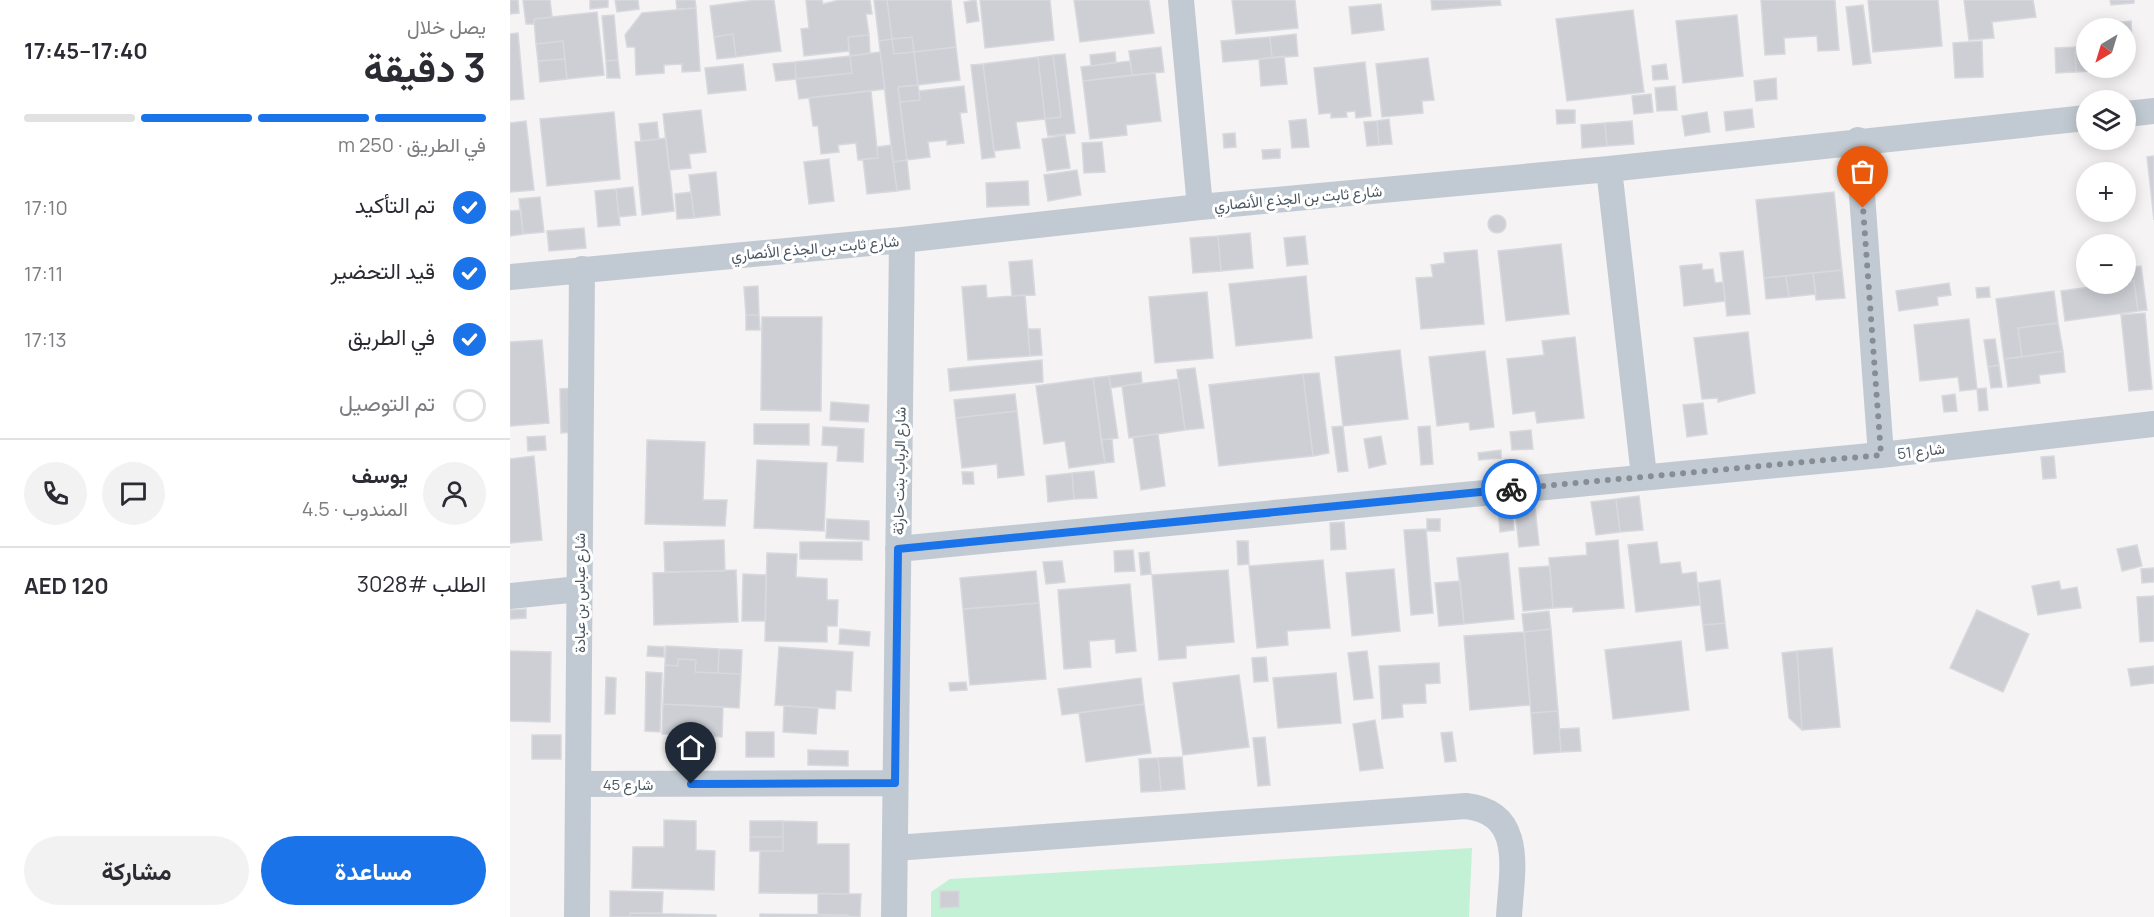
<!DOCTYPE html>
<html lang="ar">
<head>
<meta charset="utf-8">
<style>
  :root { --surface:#fff; --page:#f2f2f3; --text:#2b2b33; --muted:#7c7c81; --line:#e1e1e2; --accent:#1a73e8 }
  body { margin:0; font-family:Manrope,Vazirmatn,sans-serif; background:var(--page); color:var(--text); direction:rtl; height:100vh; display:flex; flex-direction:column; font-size:22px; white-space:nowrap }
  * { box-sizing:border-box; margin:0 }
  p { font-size:20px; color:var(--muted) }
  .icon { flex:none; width:33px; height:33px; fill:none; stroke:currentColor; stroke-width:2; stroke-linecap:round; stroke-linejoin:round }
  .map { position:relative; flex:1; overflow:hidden; direction:ltr }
  .side { display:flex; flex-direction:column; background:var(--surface); width:510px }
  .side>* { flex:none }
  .needle { width:39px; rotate:218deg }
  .buttons { position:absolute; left:1566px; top:18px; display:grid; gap:12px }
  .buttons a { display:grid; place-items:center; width:60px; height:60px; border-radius:50%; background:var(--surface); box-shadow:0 3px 15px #0003; font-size:30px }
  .pin { position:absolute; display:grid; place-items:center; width:51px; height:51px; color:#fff; margin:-62px -26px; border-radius:50% 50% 50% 0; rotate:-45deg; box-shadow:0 0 6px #0007 }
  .pin .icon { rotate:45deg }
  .courier { position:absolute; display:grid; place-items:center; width:60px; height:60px; margin:-30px; border:4px solid #1a73e8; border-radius:50%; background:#fff; color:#222; box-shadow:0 2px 8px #0007 }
  .head em { font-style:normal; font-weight:700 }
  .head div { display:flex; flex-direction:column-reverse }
  .head { display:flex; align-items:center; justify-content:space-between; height:102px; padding:0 24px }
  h1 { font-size:39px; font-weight:700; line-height:45px }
  .bar { display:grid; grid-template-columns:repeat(4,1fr); gap:9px 6px; align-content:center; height:72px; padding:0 24px }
  .bar i { height:8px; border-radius:4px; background:var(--line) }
  .bar .on { background:var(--accent) }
  .bar p { grid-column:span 4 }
  .line { display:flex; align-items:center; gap:15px; padding:0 24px; border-top:2px solid var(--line) }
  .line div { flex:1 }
  .round { display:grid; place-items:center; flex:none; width:63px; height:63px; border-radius:32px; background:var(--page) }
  ol { padding:0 24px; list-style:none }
  li { display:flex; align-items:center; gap:18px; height:66px }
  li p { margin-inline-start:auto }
  li .icon { padding:6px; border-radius:50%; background:var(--accent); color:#fff; stroke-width:4 }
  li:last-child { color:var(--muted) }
  li i { width:33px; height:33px; border:3px solid var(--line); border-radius:50% }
  .cta { display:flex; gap:12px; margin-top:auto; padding:12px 24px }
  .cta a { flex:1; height:69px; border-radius:36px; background:var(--accent); color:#fff; font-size:24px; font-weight:700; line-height:69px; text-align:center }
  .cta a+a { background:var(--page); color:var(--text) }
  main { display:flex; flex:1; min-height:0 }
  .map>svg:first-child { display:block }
</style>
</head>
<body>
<main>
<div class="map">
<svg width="1644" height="917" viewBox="0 0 1644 917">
  <rect width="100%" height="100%" fill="#f5f3f3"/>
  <path fill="#c3f1d5" d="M 962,848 L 959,917 L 421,917 L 421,892 L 440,879 Z"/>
  <path fill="#cdcfd5" stroke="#d7d9de" stroke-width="1.5" d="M 0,0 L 8,0 L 9,13 L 0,14 Z
    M 13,0 L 40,0 L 42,17 L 24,19 L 24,24 L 16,24 Z
    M 80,0 L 98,0 L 98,7 L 80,9 Z
    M 105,0 L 128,0 L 129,9 L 107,12 Z
    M 166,0 L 185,0 L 186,8 L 167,9 Z
    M 245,0 L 264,0 L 271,51 L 226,57 L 223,34 L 204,37 L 200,6 Z
    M 296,0 L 312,0 L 313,4 L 329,0 L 360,0 L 362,14 L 356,14 L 359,35 L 338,37 L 339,51 L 294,56 L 291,29 L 299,28 Z
    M 364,0 L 377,0 L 382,39 L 369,41 Z
    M 377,0 L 441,0 L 446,47 L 404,52 L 402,37 L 382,39 Z
    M 466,0 L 469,21 L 457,23 L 454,2 Z
    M 470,0 L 540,0 L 544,40 L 475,48 Z
    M 564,0 L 639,0 L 644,33 L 570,42 Z
    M 722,0 L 785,0 L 788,28 L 726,34 Z
    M 921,0 L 990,0 L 991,5 L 922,10 Z
    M 1251,0 L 1325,0 L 1329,50 L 1308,51 L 1307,36 L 1274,38 L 1275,54 L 1255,55 Z
    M 1358,0 L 1428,0 L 1432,46 L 1363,52 Z
    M 1454,0 L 1523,0 L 1526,17 L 1482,22 L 1484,38 L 1459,40 Z
    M 1600,0 L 1624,0 L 1624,3 L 1601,5 Z
    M 871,4 L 874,30 L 842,34 L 839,7 Z
    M 1353,5 L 1361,63 L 1343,65 L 1336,7 Z
    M 186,8 L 190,71 L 172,72 L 172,64 L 154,65 L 154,73 L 126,75 L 125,47 L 117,47 L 115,35 L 132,13 Z
    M 1123,10 L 1134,92 L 1057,101 L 1046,19 Z
    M 87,12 L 94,75 L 57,79 L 53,41 L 26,44 L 24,19 Z
    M 104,15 L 108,60 L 96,61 L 92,16 Z
    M 1227,15 L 1233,76 L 1173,83 L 1166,21 Z
    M 1621,21 L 1622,40 L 1616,41 L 1616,28 L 1604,28 L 1603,23 Z
    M 8,33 L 14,99 L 0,100 L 0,34 Z
    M 223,34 L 226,57 L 207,59 L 204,37 Z
    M 786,34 L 788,56 L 762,58 L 760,37 Z
    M 359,35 L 360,53 L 340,56 L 338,37 Z
    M 402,37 L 404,52 L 384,54 L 382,39 Z
    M 760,37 L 762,58 L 713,62 L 711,41 Z
    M 382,39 L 384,54 L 404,52 L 408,85 L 388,87 L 397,160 L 383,162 L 369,41 Z
    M 53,41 L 55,59 L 28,61 L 26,44 Z
    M 1472,41 L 1473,77 L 1445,78 L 1443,43 Z
    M 1576,46 L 1576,68 L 1584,68 L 1584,71 L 1566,72 L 1565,47 Z
    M 446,47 L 450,80 L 408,85 L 404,52 Z
    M 651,47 L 654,72 L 622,75 L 619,51 Z
    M 1565,47 L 1566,72 L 1546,73 L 1545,48 Z
    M 370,52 L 375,89 L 289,99 L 286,79 L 342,73 L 340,56 Z
    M 605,52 L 606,62 L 581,66 L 580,55 Z
    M 555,54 L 565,133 L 538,136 L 535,119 L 551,117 L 543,55 Z
    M 543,55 L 551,117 L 535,119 L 528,57 Z
    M 340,56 L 342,73 L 286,79 L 285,62 Z
    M 774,56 L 777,84 L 751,86 L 749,59 Z
    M 528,57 L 535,119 L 506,122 L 510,148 L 484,151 L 473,64 Z
    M 918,58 L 924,100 L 912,101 L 913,113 L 872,117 L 866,64 Z
    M 55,59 L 57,79 L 30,82 L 28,61 Z
    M 108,60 L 110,78 L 97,78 L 96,61 Z
    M 620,61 L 622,75 L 573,81 L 571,67 Z
    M 285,62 L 286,79 L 266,81 L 263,64 Z
    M 855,62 L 861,116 L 846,118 L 845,111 L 836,112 L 837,117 L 821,118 L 821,113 L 809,114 L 804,68 Z
    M 233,64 L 236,90 L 198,94 L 195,68 Z
    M 473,64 L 485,157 L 472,159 L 461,65 Z
    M 1156,64 L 1158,79 L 1143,80 L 1142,66 Z
    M 645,73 L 651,121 L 616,125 L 617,135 L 580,139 L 573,81 Z
    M 1266,78 L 1267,99 L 1246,101 L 1244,81 Z
    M 408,85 L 410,100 L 390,102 L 388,87 Z
    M 454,86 L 457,112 L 450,113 L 454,143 L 437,145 L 437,140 L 418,142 L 420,157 L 397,160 L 390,102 L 410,100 L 409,91 Z
    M 1165,86 L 1167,110 L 1147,111 L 1145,88 Z
    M 361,91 L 368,158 L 348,160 L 346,143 L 328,145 L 329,152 L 311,154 L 308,126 L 303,126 L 299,98 Z
    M 1141,94 L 1143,112 L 1124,114 L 1122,96 Z
    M 1242,109 L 1244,127 L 1216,131 L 1214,112 Z
    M 191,110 L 196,152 L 179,154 L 181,168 L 159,170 L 153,114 Z
    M 1046,110 L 1065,110 L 1065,123 L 1047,124 Z
    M 104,112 L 110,179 L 37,186 L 30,119 Z
    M 1197,112 L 1200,132 L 1175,136 L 1172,116 Z
    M 796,119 L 799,147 L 782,148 L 779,121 Z
    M 879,119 L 882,144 L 869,145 L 867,121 Z
    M 16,121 L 24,190 L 0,192 L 0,123 Z
    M 867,121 L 869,145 L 857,146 L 854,122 Z
    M 1122,121 L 1124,144 L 1097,146 L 1095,123 Z
    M 147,122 L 149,139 L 131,141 L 129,124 Z
    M 1095,123 L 1097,146 L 1072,148 L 1071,125 Z
    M 725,133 L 726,147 L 714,148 L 713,134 Z
    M 555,135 L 560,168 L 537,171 L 532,139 Z
    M 156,138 L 164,211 L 132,215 L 125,142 Z
    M 592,142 L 595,172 L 574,173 L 572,143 Z
    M 381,145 L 387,191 L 357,194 L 353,159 L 368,158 L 367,147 Z
    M 770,149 L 770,158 L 753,159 L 752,150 Z
    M 1644,156 L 1644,220 L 1637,157 Z
    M 319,159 L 324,201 L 299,204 L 294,162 Z
    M 397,160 L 400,189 L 387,191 L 383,162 Z
    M 567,170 L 571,195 L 538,201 L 534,175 Z
    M 206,172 L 210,215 L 184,218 L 179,175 Z
    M 518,181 L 519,205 L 477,207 L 476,183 Z
    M 123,187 L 126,215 L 109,217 L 106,189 Z
    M 106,189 L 110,225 L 88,227 L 85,191 Z
    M 181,192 L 184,218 L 167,219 L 165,194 Z
    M 1324,192 L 1332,270 L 1254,278 L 1246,200 Z
    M 30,197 L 34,232 L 13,234 L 9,199 Z
    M 11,210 L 13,234 L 0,236 L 0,211 Z
    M978 224a9 9 0 1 1 18 0a9 9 0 1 1-18 0Z
    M 74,228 L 76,248 L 39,251 L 37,231 Z
    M 740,233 L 743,268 L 711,271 L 708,236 Z
    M 708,236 L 711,271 L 683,273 L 680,238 Z
    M 795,236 L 798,264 L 777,266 L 774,238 Z
    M 1051,244 L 1059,314 L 996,321 L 988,251 Z
    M 967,250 L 974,324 L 911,329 L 906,278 L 923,277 L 921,265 L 935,263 L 934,253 Z
    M 1233,251 L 1240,314 L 1217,316 L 1210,253 Z
    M 522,260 L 525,295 L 502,296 L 499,262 Z
    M 1192,264 L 1192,270 L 1203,269 L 1205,283 L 1213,282 L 1215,301 L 1174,306 L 1170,266 Z
    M 1631,266 L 1637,310 L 1628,311 L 1624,281 L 1616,282 L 1616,268 Z
    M 1332,270 L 1335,298 L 1306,300 L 1303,273 Z
    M 1303,273 L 1306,294 L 1279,297 L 1276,276 Z
    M 796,276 L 802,338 L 726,346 L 719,284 Z
    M 1276,276 L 1279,297 L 1256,299 L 1254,278 Z
    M 1624,281 L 1628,311 L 1555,321 L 1551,291 Z
    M 1439,283 L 1441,295 L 1427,297 L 1428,305 L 1389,311 L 1386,291 Z
    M 476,285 L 477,298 L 515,295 L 520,356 L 458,360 L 452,287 Z
    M 248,286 L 249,315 L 236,315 L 234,287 Z
    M 1479,287 L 1480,297 L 1467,298 L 1466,288 Z
    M 1544,291 L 1548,323 L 1508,328 L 1512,357 L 1494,359 L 1486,299 Z
    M 697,292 L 703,358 L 645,363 L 639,297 Z
    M 1635,313 L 1642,389 L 1619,391 L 1611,315 Z
    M 236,315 L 249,315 L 250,330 L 236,330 Z
    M 252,317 L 312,317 L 311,411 L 251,410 Z
    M 1459,319 L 1467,389 L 1450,391 L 1448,377 L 1410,381 L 1404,325 Z
    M 1548,323 L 1553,351 L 1512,357 L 1508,328 Z
    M 518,329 L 530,329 L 532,355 L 520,356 Z
    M 1238,332 L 1245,393 L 1208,402 L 1208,398 L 1192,399 L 1184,338 Z
    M 1065,337 L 1074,418 L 1027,423 L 1025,411 L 1003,414 L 997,359 L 1034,355 L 1032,341 Z
    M 1485,339 L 1489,365 L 1478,367 L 1474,340 Z
    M 32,340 L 39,423 L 0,426 L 0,342 Z
    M 890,350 L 898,419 L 833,426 L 825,357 Z
    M 975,351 L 984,427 L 960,430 L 959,422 L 927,426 L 919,357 Z
    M 1553,351 L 1555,372 L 1529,375 L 1530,383 L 1498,387 L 1494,359 Z
    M 532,360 L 533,382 L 440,391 L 438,369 Z
    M 1489,365 L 1492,387 L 1481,388 L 1478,367 Z
    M 685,368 L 694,428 L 675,430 L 667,370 Z
    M 631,372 L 632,383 L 601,388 L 599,376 Z
    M 809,373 L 819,453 L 803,456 L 793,374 Z
    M 793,374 L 803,456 L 709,466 L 699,385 Z
    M 599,376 L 608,438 L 591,440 L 583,378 Z
    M 583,378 L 595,463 L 559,468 L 555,441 L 534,444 L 526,386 Z
    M 668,379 L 675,430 L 619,438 L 612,386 Z
    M 63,388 L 64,432 L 51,433 L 50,389 Z
    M 1476,388 L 1478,410 L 1469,411 L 1467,389 Z
    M 505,394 L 507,411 L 446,418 L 444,400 Z
    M 1445,394 L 1447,411 L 1434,412 L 1432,396 Z
    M 321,402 L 359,405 L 358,422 L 320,420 Z
    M 1193,403 L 1197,434 L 1177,437 L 1173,405 Z
    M 507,411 L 514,475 L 488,478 L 487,464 L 452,468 L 446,418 Z
    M 244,424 L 299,424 L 299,445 L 244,444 Z
    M 833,426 L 838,471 L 828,472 L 822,427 Z
    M 920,426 L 923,464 L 911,465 L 908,427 Z
    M 313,427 L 354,429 L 353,462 L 327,461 L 328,446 L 312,445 Z
    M 1021,430 L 1023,449 L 1002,450 L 1000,432 Z
    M 648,434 L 655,486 L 631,490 L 623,437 Z
    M 35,436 L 36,450 L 18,451 L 17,437 Z
    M 871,436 L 876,464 L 859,468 L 854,439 Z
    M 602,439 L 604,462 L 595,463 L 591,440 Z
    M 137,440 L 195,442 L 193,500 L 217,500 L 215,526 L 135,524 Z
    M 991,450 L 991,458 L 969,460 L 968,453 Z
    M 24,456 L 32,540 L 0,543 L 0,459 Z
    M 1544,456 L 1546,478 L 1533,479 L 1531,457 Z
    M 247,460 L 317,463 L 314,531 L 244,528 Z
    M 584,471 L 587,498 L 564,499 L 562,473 Z
    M 452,472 L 463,472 L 464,484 L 453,484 Z
    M 562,473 L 564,499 L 538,502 L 536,476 Z
    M 1129,496 L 1133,530 L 1110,532 L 1106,499 Z
    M 1106,499 L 1110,532 L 1086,535 L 1081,502 Z
    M 1025,507 L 1029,545 L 1009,547 L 1005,509 Z
    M 1002,508 L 1004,530 L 990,532 L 988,510 Z
    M 317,519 L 359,521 L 359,540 L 316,538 Z
    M 917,519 L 930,519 L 930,531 L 917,531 Z
    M 834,522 L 836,549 L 821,550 L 820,523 Z
    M 916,529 L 923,613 L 901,615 L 894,530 Z
    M 214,540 L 215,571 L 155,572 L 154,542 Z
    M 1108,540 L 1114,608 L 1063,612 L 1063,607 L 1043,608 L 1039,558 L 1077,555 L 1076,543 Z
    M 727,541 L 738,541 L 739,564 L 728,565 Z
    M 290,542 L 352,542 L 352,560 L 290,559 Z
    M 1147,542 L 1150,564 L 1170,562 L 1172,574 L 1186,572 L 1190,605 L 1126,612 L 1118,545 Z
    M 1627,545 L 1632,566 L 1612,571 L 1607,549 Z
    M 623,550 L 625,571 L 605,572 L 604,551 Z
    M 639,552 L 641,574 L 631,575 L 629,553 Z
    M 257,553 L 287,554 L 286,577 L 317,579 L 317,600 L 328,600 L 327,626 L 317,626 L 317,642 L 255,641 Z
    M 998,553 L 1004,619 L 954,624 L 947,558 Z
    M 813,560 L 820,628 L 777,631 L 778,645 L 747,648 L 739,566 Z
    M 552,561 L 555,582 L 536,584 L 533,562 Z
    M 1040,566 L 1043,608 L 1013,611 L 1009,568 Z
    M 1644,568 L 1644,582 L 1632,583 L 1631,569 Z
    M 884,569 L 890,631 L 842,636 L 836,573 Z
    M 226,570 L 228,622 L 144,625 L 143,573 Z
    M 718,570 L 724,642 L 676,646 L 676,658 L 649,660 L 642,575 Z
    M 526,571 L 529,603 L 453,609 L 450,578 Z
    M 233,574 L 256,575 L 255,621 L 232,621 Z
    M 1210,580 L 1215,623 L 1193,625 L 1188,583 Z
    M 950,581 L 954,624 L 929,626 L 925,583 Z
    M 1549,581 L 1551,590 L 1567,587 L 1571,608 L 1528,615 L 1522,586 Z
    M 620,584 L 626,651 L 606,653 L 605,639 L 579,641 L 581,667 L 554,669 L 548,590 Z
    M 1644,596 L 1644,641 L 1630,642 L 1627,597 Z
    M 529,603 L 536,679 L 460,685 L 453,609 Z
    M 16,609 L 16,618 L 0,619 L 0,610 Z
    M 1467,610 L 1519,634 L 1493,692 L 1440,668 Z
    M 1039,611 L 1041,629 L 1014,632 L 1012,614 Z
    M 1215,623 L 1218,648 L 1196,651 L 1193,625 Z
    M 330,629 L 360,632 L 359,646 L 329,644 Z
    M 1041,629 L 1048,711 L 1021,713 L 1014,632 Z
    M 1014,632 L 1020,705 L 960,710 L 954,636 Z
    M 1171,641 L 1179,710 L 1103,719 L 1095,650 Z
    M 138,646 L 154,647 L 154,657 L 137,656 Z
    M 156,646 L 209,649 L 208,673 L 185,672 L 186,660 L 168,659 L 168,666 L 155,665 Z
    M 269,647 L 343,652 L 341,691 L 326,690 L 325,709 L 265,705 Z
    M 1322,648 L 1330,727 L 1292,730 L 1287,651 Z
    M 209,649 L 232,650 L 231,674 L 208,673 Z
    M 0,651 L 41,652 L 40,722 L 0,721 Z
    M 857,651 L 863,698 L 844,700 L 838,653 Z
    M 1287,651 L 1292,730 L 1279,718 L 1272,653 Z
    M 756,657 L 758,681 L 744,682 L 742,658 Z
    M 168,659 L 186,660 L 185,672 L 231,674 L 229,708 L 153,704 L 155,665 L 168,666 Z
    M 929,663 L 930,683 L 915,684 L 916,703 L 892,704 L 893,717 L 872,719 L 869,666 Z
    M 1644,666 L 1644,683 L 1621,686 L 1618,669 Z
    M 136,672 L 152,673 L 150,732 L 135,731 Z
    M 826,673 L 831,723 L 768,728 L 763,678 Z
    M 729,675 L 739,747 L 673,755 L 663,683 Z
    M 96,677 L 106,678 L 105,714 L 95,714 Z
    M 631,678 L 634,704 L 552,715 L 548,689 Z
    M 456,682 L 457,690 L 440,691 L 439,683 Z
    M 153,704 L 213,707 L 212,737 L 152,734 Z
    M 634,704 L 641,753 L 576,762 L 569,713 Z
    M 274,706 L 308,708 L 306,734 L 273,732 Z
    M 1048,711 L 1051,752 L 1024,754 L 1021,713 Z
    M 865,720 L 873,768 L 850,771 L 843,724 Z
    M 1069,728 L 1071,751 L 1051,752 L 1049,729 Z
    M 236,732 L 264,732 L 264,757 L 236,757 Z
    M 942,732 L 946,761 L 935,762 L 931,733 Z
    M 22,735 L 51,735 L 51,759 L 22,759 Z
    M 755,737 L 760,785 L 748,786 L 743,738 Z
    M 298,750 L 338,751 L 338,766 L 298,765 Z
    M 672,757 L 675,789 L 651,791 L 648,758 Z
    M 648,758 L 651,791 L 631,792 L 629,759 Z
    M 154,820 L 186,821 L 186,850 L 205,851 L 204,890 L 122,888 L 123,847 L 154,847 Z
    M 240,821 L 273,821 L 273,837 L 240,837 Z
    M 273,821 L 307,822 L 307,844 L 339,844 L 339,894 L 249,893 L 250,851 L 273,851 Z
    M 240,837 L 273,837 L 273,851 L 240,851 Z
    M 100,891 L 153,892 L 152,913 L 120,913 L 120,917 L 100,917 Z
    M 430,891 L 449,891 L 449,907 L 430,908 Z
    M 308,894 L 351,894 L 350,917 L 308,915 Z
    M 120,913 L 206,915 L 206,917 L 120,917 Z
    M 250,914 L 338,915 L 338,917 L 250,917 Z"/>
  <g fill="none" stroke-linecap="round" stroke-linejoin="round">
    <path stroke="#c1cad2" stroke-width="26" d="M 671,0 L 690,207
      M 1616,114 L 1644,111
      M 1348,140 L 1371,455
      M 1099,169 L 1134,476
      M 0,277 L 392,240 L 690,207 L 1099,169 L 1576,118
      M 388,549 L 1371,455 L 1644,424
      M 0,596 L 69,589
      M 68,784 L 385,783
      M 385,848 L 956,806 C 1017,813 1001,874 999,917
      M 67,917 L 72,269
      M 384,917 L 392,240"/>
  </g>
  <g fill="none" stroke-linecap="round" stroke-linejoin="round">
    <path stroke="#868d94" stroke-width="6" stroke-dasharray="0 10.8" d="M 1001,489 L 1371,455 L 1353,208"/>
    <path stroke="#1a73e8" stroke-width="8" d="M 181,784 L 385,783 L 388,549 L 1001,489"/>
  </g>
  <g text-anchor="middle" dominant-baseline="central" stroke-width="6" stroke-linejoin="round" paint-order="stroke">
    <g font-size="15" fill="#4a5661" stroke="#fff">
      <text transform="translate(788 198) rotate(-5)">شارع ثابت بن الجذع الأنصاري</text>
      <text transform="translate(305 248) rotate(-5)">شارع ثابت بن الجذع الأنصاري</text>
      <text transform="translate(1411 451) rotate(-7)">شارع 51</text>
      <text transform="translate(389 471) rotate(-89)">شارع الرباب بنت حارثة</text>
      <text transform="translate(69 593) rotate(-90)">شارع عباس بن عبادة</text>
      <text x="118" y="784">شارع 45</text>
    </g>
  </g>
</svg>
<div class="buttons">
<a><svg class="needle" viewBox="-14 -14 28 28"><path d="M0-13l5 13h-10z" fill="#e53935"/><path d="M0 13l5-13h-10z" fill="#7c7c81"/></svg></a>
<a><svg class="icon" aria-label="layers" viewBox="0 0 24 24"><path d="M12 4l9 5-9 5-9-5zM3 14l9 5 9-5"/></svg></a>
<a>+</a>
<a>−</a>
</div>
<div class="pin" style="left:1353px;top:208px;background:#ea580c"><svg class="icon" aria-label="bag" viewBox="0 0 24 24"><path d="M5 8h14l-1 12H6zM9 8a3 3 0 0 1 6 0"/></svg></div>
<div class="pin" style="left:181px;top:784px;background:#1f2937"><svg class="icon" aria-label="home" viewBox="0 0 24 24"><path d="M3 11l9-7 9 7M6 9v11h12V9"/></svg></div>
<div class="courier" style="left:1001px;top:489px"><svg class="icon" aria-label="bike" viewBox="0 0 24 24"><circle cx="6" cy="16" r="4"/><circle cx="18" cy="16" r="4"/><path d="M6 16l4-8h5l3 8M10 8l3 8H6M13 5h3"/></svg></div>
</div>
<section class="side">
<div class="head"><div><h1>3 دقيقة</h1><p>يصل خلال</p></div><em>17:40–17:45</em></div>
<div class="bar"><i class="on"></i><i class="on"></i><i class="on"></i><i></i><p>في الطريق · 250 m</p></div>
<ol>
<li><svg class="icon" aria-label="check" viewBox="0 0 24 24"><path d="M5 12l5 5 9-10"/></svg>تم التأكيد<p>17:10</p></li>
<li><svg class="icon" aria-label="check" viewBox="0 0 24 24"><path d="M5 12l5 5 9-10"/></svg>قيد التحضير<p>17:11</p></li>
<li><svg class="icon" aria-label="check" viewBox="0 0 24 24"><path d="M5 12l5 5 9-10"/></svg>في الطريق<p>17:13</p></li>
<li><i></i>تم التوصيل</li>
</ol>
<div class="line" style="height:108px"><a class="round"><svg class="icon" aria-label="person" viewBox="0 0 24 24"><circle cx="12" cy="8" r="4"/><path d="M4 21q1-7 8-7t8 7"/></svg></a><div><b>يوسف</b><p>المندوب · 4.5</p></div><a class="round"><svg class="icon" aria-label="chat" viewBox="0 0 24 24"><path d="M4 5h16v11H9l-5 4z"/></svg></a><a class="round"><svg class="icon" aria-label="phone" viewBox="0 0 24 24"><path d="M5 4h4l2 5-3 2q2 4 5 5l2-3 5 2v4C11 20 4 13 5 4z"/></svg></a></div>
<div class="line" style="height:78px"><div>الطلب #3028</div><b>AED 120</b></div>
<div class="cta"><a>مساعدة</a><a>مشاركة</a></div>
</section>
</main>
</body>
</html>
